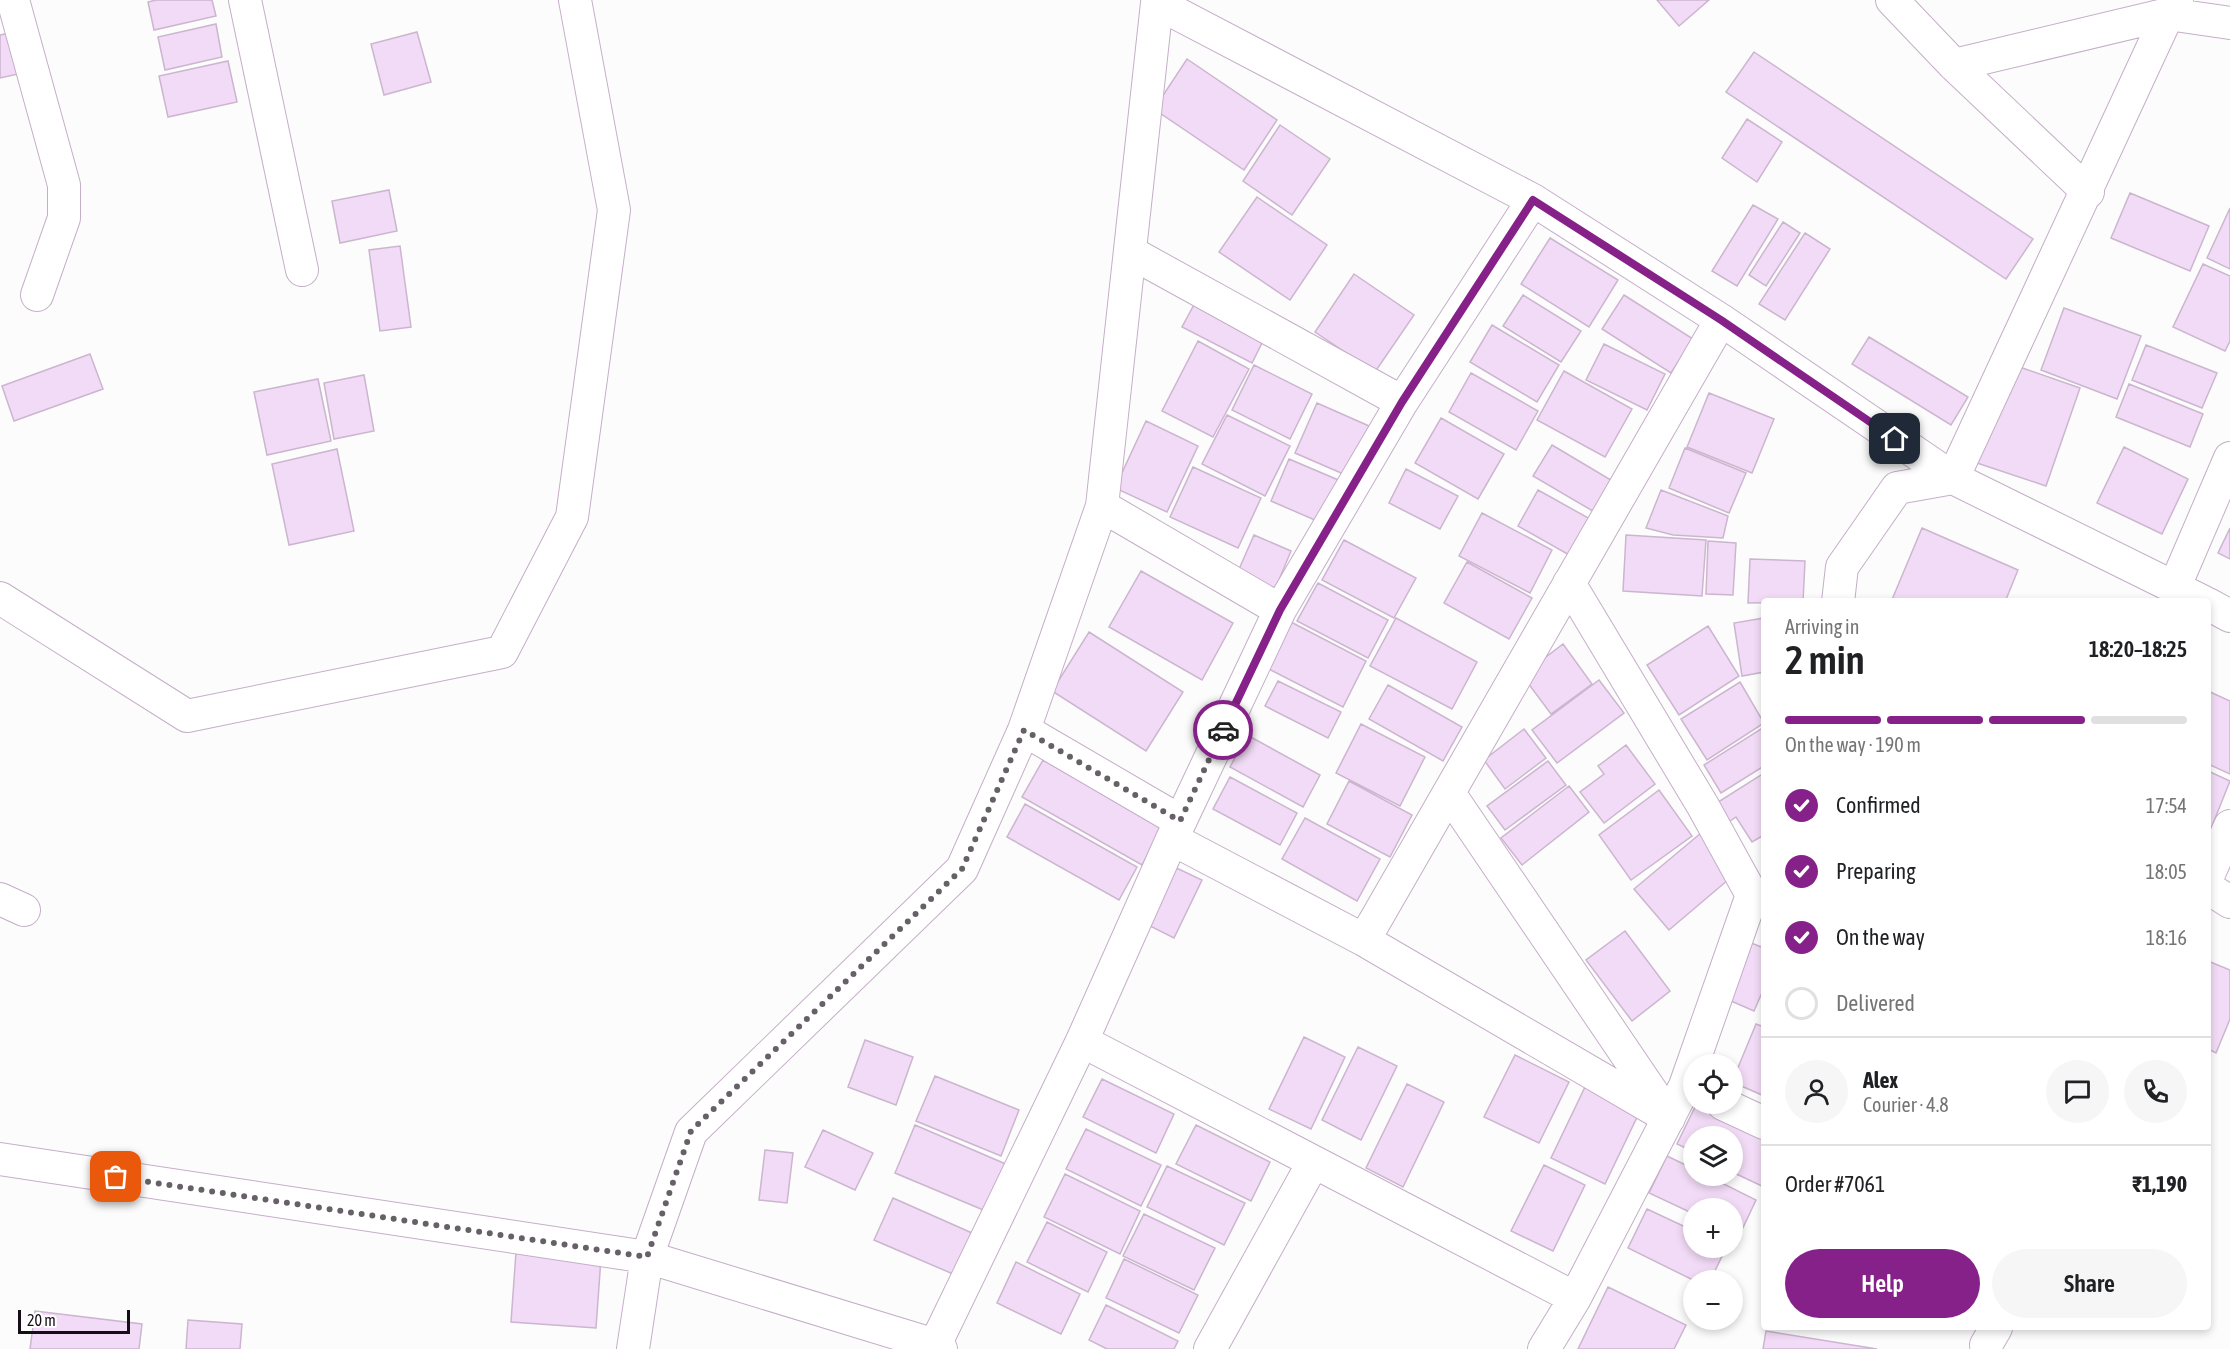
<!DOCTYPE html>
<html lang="en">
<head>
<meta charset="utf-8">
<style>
  :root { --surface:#fff; --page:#f6f6f6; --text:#202124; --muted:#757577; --line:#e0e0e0; --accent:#862189 }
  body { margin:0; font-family:"Asap Condensed",sans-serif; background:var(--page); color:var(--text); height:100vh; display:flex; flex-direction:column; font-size:22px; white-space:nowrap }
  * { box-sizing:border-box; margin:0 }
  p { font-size:20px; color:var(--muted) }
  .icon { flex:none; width:33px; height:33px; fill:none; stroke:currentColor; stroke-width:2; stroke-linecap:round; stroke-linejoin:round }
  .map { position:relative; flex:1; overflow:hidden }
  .drawer { position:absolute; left:1761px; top:598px; width:450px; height:732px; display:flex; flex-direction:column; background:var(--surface); border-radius:6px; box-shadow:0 3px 9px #0003 }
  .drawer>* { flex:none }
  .buttons { position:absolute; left:1683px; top:1054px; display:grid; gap:12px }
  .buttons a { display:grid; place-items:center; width:60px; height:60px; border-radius:50%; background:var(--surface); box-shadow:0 3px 9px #0003; font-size:30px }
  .scale { position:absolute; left:18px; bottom:15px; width:112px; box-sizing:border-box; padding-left:6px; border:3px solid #160e17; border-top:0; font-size:16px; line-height:21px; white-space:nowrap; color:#160e17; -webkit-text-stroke:4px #fff; paint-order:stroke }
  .pin { position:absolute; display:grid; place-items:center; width:51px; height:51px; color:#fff; margin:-26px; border-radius:12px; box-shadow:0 3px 9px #0006 }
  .courier { position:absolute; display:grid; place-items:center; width:60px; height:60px; margin:-30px; border:4px solid #862189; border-radius:50%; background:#fff; color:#222; box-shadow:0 2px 8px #0007 }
  .head em { font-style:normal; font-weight:600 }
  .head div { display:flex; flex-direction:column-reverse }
  .head { display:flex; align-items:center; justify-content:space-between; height:102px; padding:0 24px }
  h1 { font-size:39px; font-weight:600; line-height:45px }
  .bar { display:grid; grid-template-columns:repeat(4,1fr); gap:9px 6px; align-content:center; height:72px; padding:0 24px }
  .bar i { height:8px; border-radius:4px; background:var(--line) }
  .bar .current { background:var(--accent) }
  .bar p { grid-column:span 4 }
  .line { display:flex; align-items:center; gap:15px; padding:0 24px; border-top:2px solid var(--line) }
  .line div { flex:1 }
  .round { display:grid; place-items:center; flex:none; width:63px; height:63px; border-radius:32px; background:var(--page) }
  ol { padding:0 24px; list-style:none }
  li { display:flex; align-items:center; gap:18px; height:66px }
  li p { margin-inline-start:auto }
  li .icon { padding:6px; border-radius:50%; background:var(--accent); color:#fff; stroke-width:4 }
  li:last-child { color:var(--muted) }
  li i { width:33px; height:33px; border:3px solid var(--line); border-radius:50% }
  .primary-button { display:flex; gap:12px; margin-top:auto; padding:12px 24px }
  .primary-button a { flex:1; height:69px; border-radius:36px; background:var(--accent); color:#fff; font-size:24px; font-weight:600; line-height:69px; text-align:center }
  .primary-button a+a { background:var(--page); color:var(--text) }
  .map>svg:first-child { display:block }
</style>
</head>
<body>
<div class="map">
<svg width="2230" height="1349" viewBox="0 0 2230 1349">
  <rect width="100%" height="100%" fill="#fcfcfc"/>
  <path fill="#f2dbf6" stroke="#ccb5cf" stroke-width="1.5" d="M 156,0 L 212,0 L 216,16 L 154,30 L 148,2 Z
    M 1657,0 L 1709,0 L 1679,26 Z
    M 216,24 L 222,57 L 165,70 L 158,37 Z
    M 19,31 L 27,72 L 0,78 L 0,35 Z
    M 417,32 L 431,82 L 384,95 L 371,44 Z
    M 1754,52 L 2033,239 L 2006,279 L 1726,92 Z
    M 1187,59 L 1277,120 L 1244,170 L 1154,109 Z
    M 228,61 L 237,102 L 168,117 L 159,76 Z
    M 1747,119 L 1782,142 L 1757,182 L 1722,158 Z
    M 1280,125 L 1330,159 L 1292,215 L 1243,181 Z
    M 389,190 L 397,231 L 340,243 L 332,201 Z
    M 2130,193 L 2209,226 L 2190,271 L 2111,238 Z
    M 1257,197 L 1327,245 L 1290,300 L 1219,252 Z
    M 1753,205 L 1778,219 L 1737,286 L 1712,271 Z
    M 2230,208 L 2230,269 L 2207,258 Z
    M 1783,222 L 1800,233 L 1766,286 L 1749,275 Z
    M 1805,233 L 1830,249 L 1785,320 L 1759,304 Z
    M 1550,238 L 1618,280 L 1589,327 L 1521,284 Z
    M 400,246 L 411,327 L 380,331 L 369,250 Z
    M 2203,264 L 2230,276 L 2230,341 L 2225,351 L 2173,327 Z
    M 1354,274 L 1414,315 L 1375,372 L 1315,332 Z
    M 1523,295 L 1581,331 L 1561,362 L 1503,326 Z
    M 1624,295 L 1693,339 L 1671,373 L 1602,329 Z
    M 1196,301 L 1265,337 L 1252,363 L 1182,327 Z
    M 2064,308 L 2141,336 L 2117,399 L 2041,370 Z
    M 1492,325 L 1559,365 L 1537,402 L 1470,362 Z
    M 1869,337 L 1968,397 L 1951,425 L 1852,364 Z
    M 1198,341 L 1249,369 L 1213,437 L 1162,411 Z
    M 1604,344 L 1665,374 L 1647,410 L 1586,380 Z
    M 2146,345 L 2217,373 L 2202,408 L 2132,380 Z
    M 90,354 L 103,389 L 14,421 L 2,386 Z
    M 2011,364 L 2080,388 L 2046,486 L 1977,463 Z
    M 1254,365 L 1312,394 L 1290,439 L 1232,410 Z
    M 1564,371 L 1632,409 L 1605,457 L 1537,420 Z
    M 1471,373 L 1538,411 L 1516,450 L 1449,412 Z
    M 364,375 L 374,431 L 334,439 L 324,383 Z
    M 318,379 L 331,441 L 267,455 L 254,392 Z
    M 2129,384 L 2203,414 L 2190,447 L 2116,417 Z
    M 1709,393 L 1774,419 L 1752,473 L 1687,447 Z
    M 1317,403 L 1369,426 L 1348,476 L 1295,453 Z
    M 1227,415 L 1290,446 L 1265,496 L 1202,464 Z
    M 1441,418 L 1504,454 L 1478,499 L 1415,463 Z
    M 1146,421 L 1198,446 L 1167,512 L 1115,488 Z
    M 1552,445 L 1621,486 L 1603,517 L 1533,476 Z
    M 2124,447 L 2188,479 L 2162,534 L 2097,503 Z
    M 1685,448 L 1746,473 L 1729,513 L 1669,488 Z
    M 337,449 L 354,531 L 289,545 L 272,464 Z
    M 1289,459 L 1343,482 L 1324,524 L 1271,501 Z
    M 1193,467 L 1261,498 L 1238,548 L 1170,517 Z
    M 1406,469 L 1458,496 L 1440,529 L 1389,503 Z
    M 1538,490 L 1599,524 L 1578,560 L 1518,526 Z
    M 1661,490 L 1728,516 L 1723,538 L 1673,535 L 1646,528 Z
    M 1482,513 L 1552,550 L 1530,593 L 1459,556 Z
    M 1922,528 L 2018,570 L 2005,602 L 1891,602 Z
    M 2230,528 L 2230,559 L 2218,553 Z
    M 1254,535 L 1291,551 L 1274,592 L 1236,576 Z
    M 1626,535 L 1706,540 L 1702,596 L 1623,591 Z
    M 1344,540 L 1416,578 L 1394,618 L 1322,580 Z
    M 1708,541 L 1736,543 L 1733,595 L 1706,594 Z
    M 1750,559 L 1805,561 L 1803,602 L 1748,603 Z
    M 1467,562 L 1532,598 L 1509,639 L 1444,603 Z
    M 1141,571 L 1233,623 L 1202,680 L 1109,627 Z
    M 1318,583 L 1388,620 L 1368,658 L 1297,621 Z
    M 1396,618 L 1477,662 L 1452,709 L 1370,666 Z
    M 1764,618 L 1764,672 L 1742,676 L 1734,623 Z
    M 1289,621 L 1366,661 L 1343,707 L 1265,667 Z
    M 1708,626 L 1739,676 L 1679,715 L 1647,665 Z
    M 1089,632 L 1183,692 L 1146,751 L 1052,691 Z
    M 1563,644 L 1592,684 L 1551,714 L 1522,675 Z
    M 1599,680 L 1624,713 L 1557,763 L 1532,730 Z
    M 1278,681 L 1341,712 L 1328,738 L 1265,706 Z
    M 1740,682 L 1764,723 L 1707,760 L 1681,719 Z
    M 1388,685 L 1462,727 L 1443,761 L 1369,719 Z
    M 2208,691 L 2230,701 L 2230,774 L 2208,764 Z
    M 1361,724 L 1425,757 L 1400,806 L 1336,773 Z
    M 1764,727 L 1764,766 L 1721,793 L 1704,765 Z
    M 1524,729 L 1546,758 L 1505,789 L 1484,760 Z
    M 1247,735 L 1320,775 L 1303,807 L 1230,767 Z
    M 1626,745 L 1655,784 L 1604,823 L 1580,792 L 1604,774 L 1598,766 Z
    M 1043,760 L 1163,829 L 1142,865 L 1022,797 Z
    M 1548,761 L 1566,785 L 1505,830 L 1487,806 Z
    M 2208,771 L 2230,781 L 2208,836 Z
    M 1764,773 L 1764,835 L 1752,842 L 1736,817 L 1727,823 L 1715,804 Z
    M 1230,777 L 1297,813 L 1280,845 L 1213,809 Z
    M 1349,781 L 1412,815 L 1390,857 L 1327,824 Z
    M 1569,786 L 1589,812 L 1522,865 L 1501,838 Z
    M 1659,790 L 1692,836 L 1631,880 L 1599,835 Z
    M 1025,804 L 1137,867 L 1119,900 L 1007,837 Z
    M 1305,818 L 1380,859 L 1357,901 L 1282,859 Z
    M 1701,833 L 1735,874 L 1669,930 L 1634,889 Z
    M 1170,865 L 1202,880 L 1174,938 L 1142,922 Z
    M 1625,931 L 1670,991 L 1632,1021 L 1586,960 Z
    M 1746,941 L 1764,948 L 1764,988 L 1754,1011 L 1722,997 Z
    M 2208,961 L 2230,970 L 2230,1019 L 2216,1053 L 2208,1049 Z
    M 1756,1024 L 1764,1027 L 1762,1095 L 1732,1082 Z
    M 1304,1037 L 1345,1057 L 1311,1129 L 1269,1109 Z
    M 865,1040 L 913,1057 L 896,1105 L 848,1087 Z
    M 1358,1047 L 1397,1066 L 1361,1140 L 1322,1120 Z
    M 1515,1055 L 1569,1082 L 1539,1143 L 1484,1117 Z
    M 935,1076 L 1019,1110 L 1001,1156 L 916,1121 Z
    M 1102,1079 L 1174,1114 L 1156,1153 L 1083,1117 Z
    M 1407,1084 L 1444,1102 L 1403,1187 L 1366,1168 Z
    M 1585,1087 L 1639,1113 L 1605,1184 L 1551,1158 Z
    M 1696,1105 L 1764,1138 L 1764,1187 L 1732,1172 L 1732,1137 L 1694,1137 L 1694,1152 L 1677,1144 Z
    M 915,1125 L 1008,1165 L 988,1212 L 895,1173 Z
    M 1196,1125 L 1270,1162 L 1251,1201 L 1176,1164 Z
    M 1086,1129 L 1161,1165 L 1141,1206 L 1066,1169 Z
    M 823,1130 L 873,1153 L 855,1190 L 805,1167 Z
    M 765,1150 L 793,1153 L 787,1203 L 759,1200 Z
    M 1667,1156 L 1694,1169 L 1694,1176 L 1708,1176 L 1756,1200 L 1739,1236 L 1732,1233 L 1732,1209 L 1694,1209 L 1694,1214 L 1649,1193 Z
    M 1544,1165 L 1585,1185 L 1553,1251 L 1511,1231 Z
    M 1167,1166 L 1245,1203 L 1224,1245 L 1147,1207 Z
    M 1065,1174 L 1140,1211 L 1120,1254 L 1044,1217 Z
    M 893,1198 L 972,1233 L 953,1274 L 874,1240 Z
    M 1647,1209 L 1694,1231 L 1694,1248 L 1726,1248 L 1710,1281 L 1695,1281 L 1628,1248 Z
    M 1144,1214 L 1215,1248 L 1194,1290 L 1123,1256 Z
    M 1047,1222 L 1107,1252 L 1088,1292 L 1027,1262 Z
    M 516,1252 L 601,1258 L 596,1328 L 511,1322 Z
    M 1124,1259 L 1198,1295 L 1179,1333 L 1106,1298 Z
    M 1016,1262 L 1080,1294 L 1061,1334 L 997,1303 Z
    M 1608,1287 L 1686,1325 L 1674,1349 L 1578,1349 Z
    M 1106,1305 L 1178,1341 L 1174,1349 L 1107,1349 L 1089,1340 Z
    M 35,1311 L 142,1324 L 139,1349 L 30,1349 Z
    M 188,1320 L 242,1324 L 240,1349 L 186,1349 Z
    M 1766,1331 L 1877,1349 L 1763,1349 Z"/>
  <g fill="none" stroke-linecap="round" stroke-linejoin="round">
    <g stroke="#c5aec8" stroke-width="34">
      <path id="street" d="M 13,0 L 64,185 L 64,218 L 37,295
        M 245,0 L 302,270
        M 1892,0 L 1954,65 L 2088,192
        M 1954,65 L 2168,14 L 2230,23
        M 1130,252 L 1402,402
        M 1102,506 L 1280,610
        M 1569,583 L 1703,806 L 1752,895 L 1764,901
        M 2175,586 L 2230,458
        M 0,598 L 187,716 L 502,652 L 572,517 L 614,210 L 575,0
        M 1838,602 L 1842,567 L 1897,488 L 1953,478 L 2168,14 L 2177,0
        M 2208,604 L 2230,616
        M 1024,730 L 1180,821
        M 1449,793 L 1664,1110
        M 1172,839 L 1364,940 L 1669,1118
        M 2208,876 L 2230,826
        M 2208,888 L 2230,902
        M 0,899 L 24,910
        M 1364,940 L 1721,320
        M 1082,1041 L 1575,1298
        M 1723,1104 L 1764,1123
        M 0,1159 L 647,1257 L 935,1345 L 941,1349
        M 935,1345 L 1082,1041 L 1172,839 L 1280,610 L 1402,402 L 1533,200
        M 1986,1345 L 1996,1328
        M 633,1349 L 647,1257 L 691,1132 L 962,869 L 1024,730 L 1102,506 L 1157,3 L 1533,200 L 1721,320 L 1953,478 L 2204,602
        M 1210,1349 L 1313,1163
        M 1544,1349 L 1575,1298 L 1685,1086 L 1752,895"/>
    </g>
    <use href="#street" stroke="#fff" stroke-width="32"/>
  </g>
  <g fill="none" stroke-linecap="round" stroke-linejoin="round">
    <path stroke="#666167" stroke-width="6" stroke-dasharray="0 10.8" d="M 116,1177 L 647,1257 L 691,1131 L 962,869 L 1024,730 L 1180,821 L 1223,730"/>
    <path stroke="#862189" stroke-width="8" d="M 1223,730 L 1280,610 L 1402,402 L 1533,200 L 1721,320 L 1895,439"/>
  </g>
</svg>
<div class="buttons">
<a><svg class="icon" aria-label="locate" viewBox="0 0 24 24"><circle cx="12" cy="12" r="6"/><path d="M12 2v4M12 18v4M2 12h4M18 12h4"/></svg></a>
<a><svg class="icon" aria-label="layers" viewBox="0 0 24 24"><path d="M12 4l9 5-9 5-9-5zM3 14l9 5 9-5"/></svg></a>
<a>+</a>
<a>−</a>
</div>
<div class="scale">20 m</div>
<div class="pin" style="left:116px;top:1177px;background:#ea580c"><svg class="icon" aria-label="bag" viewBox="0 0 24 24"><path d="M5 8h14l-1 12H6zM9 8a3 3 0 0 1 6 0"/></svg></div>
<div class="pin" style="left:1895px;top:439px;background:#1f2937"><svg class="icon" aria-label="home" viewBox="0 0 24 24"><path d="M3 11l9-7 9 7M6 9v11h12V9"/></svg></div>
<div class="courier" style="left:1223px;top:730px"><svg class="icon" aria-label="car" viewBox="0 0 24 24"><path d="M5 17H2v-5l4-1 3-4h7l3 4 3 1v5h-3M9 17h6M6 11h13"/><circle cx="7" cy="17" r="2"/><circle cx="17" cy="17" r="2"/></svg></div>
<section class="drawer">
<div class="head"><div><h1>2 min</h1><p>Arriving in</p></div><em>18:20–18:25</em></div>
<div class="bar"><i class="current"></i><i class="current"></i><i class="current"></i><i></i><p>On the way · 190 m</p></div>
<ol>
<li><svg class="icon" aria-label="check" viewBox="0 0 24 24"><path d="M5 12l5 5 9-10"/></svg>Confirmed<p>17:54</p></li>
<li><svg class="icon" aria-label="check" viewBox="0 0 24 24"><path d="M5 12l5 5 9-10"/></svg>Preparing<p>18:05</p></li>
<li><svg class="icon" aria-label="check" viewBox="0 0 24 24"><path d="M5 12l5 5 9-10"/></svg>On the way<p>18:16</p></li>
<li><i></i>Delivered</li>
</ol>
<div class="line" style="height:108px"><a class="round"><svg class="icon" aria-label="person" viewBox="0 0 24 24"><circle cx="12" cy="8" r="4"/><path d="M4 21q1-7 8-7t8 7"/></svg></a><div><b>Alex</b><p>Courier · 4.8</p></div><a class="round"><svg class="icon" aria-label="chat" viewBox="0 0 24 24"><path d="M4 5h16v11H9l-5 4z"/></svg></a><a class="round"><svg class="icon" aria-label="phone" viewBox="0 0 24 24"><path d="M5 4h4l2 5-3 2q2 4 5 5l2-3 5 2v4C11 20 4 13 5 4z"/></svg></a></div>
<div class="line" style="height:78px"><div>Order #7061</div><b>₹1,190</b></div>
<div class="primary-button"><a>Help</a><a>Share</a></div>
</section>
</div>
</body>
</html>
